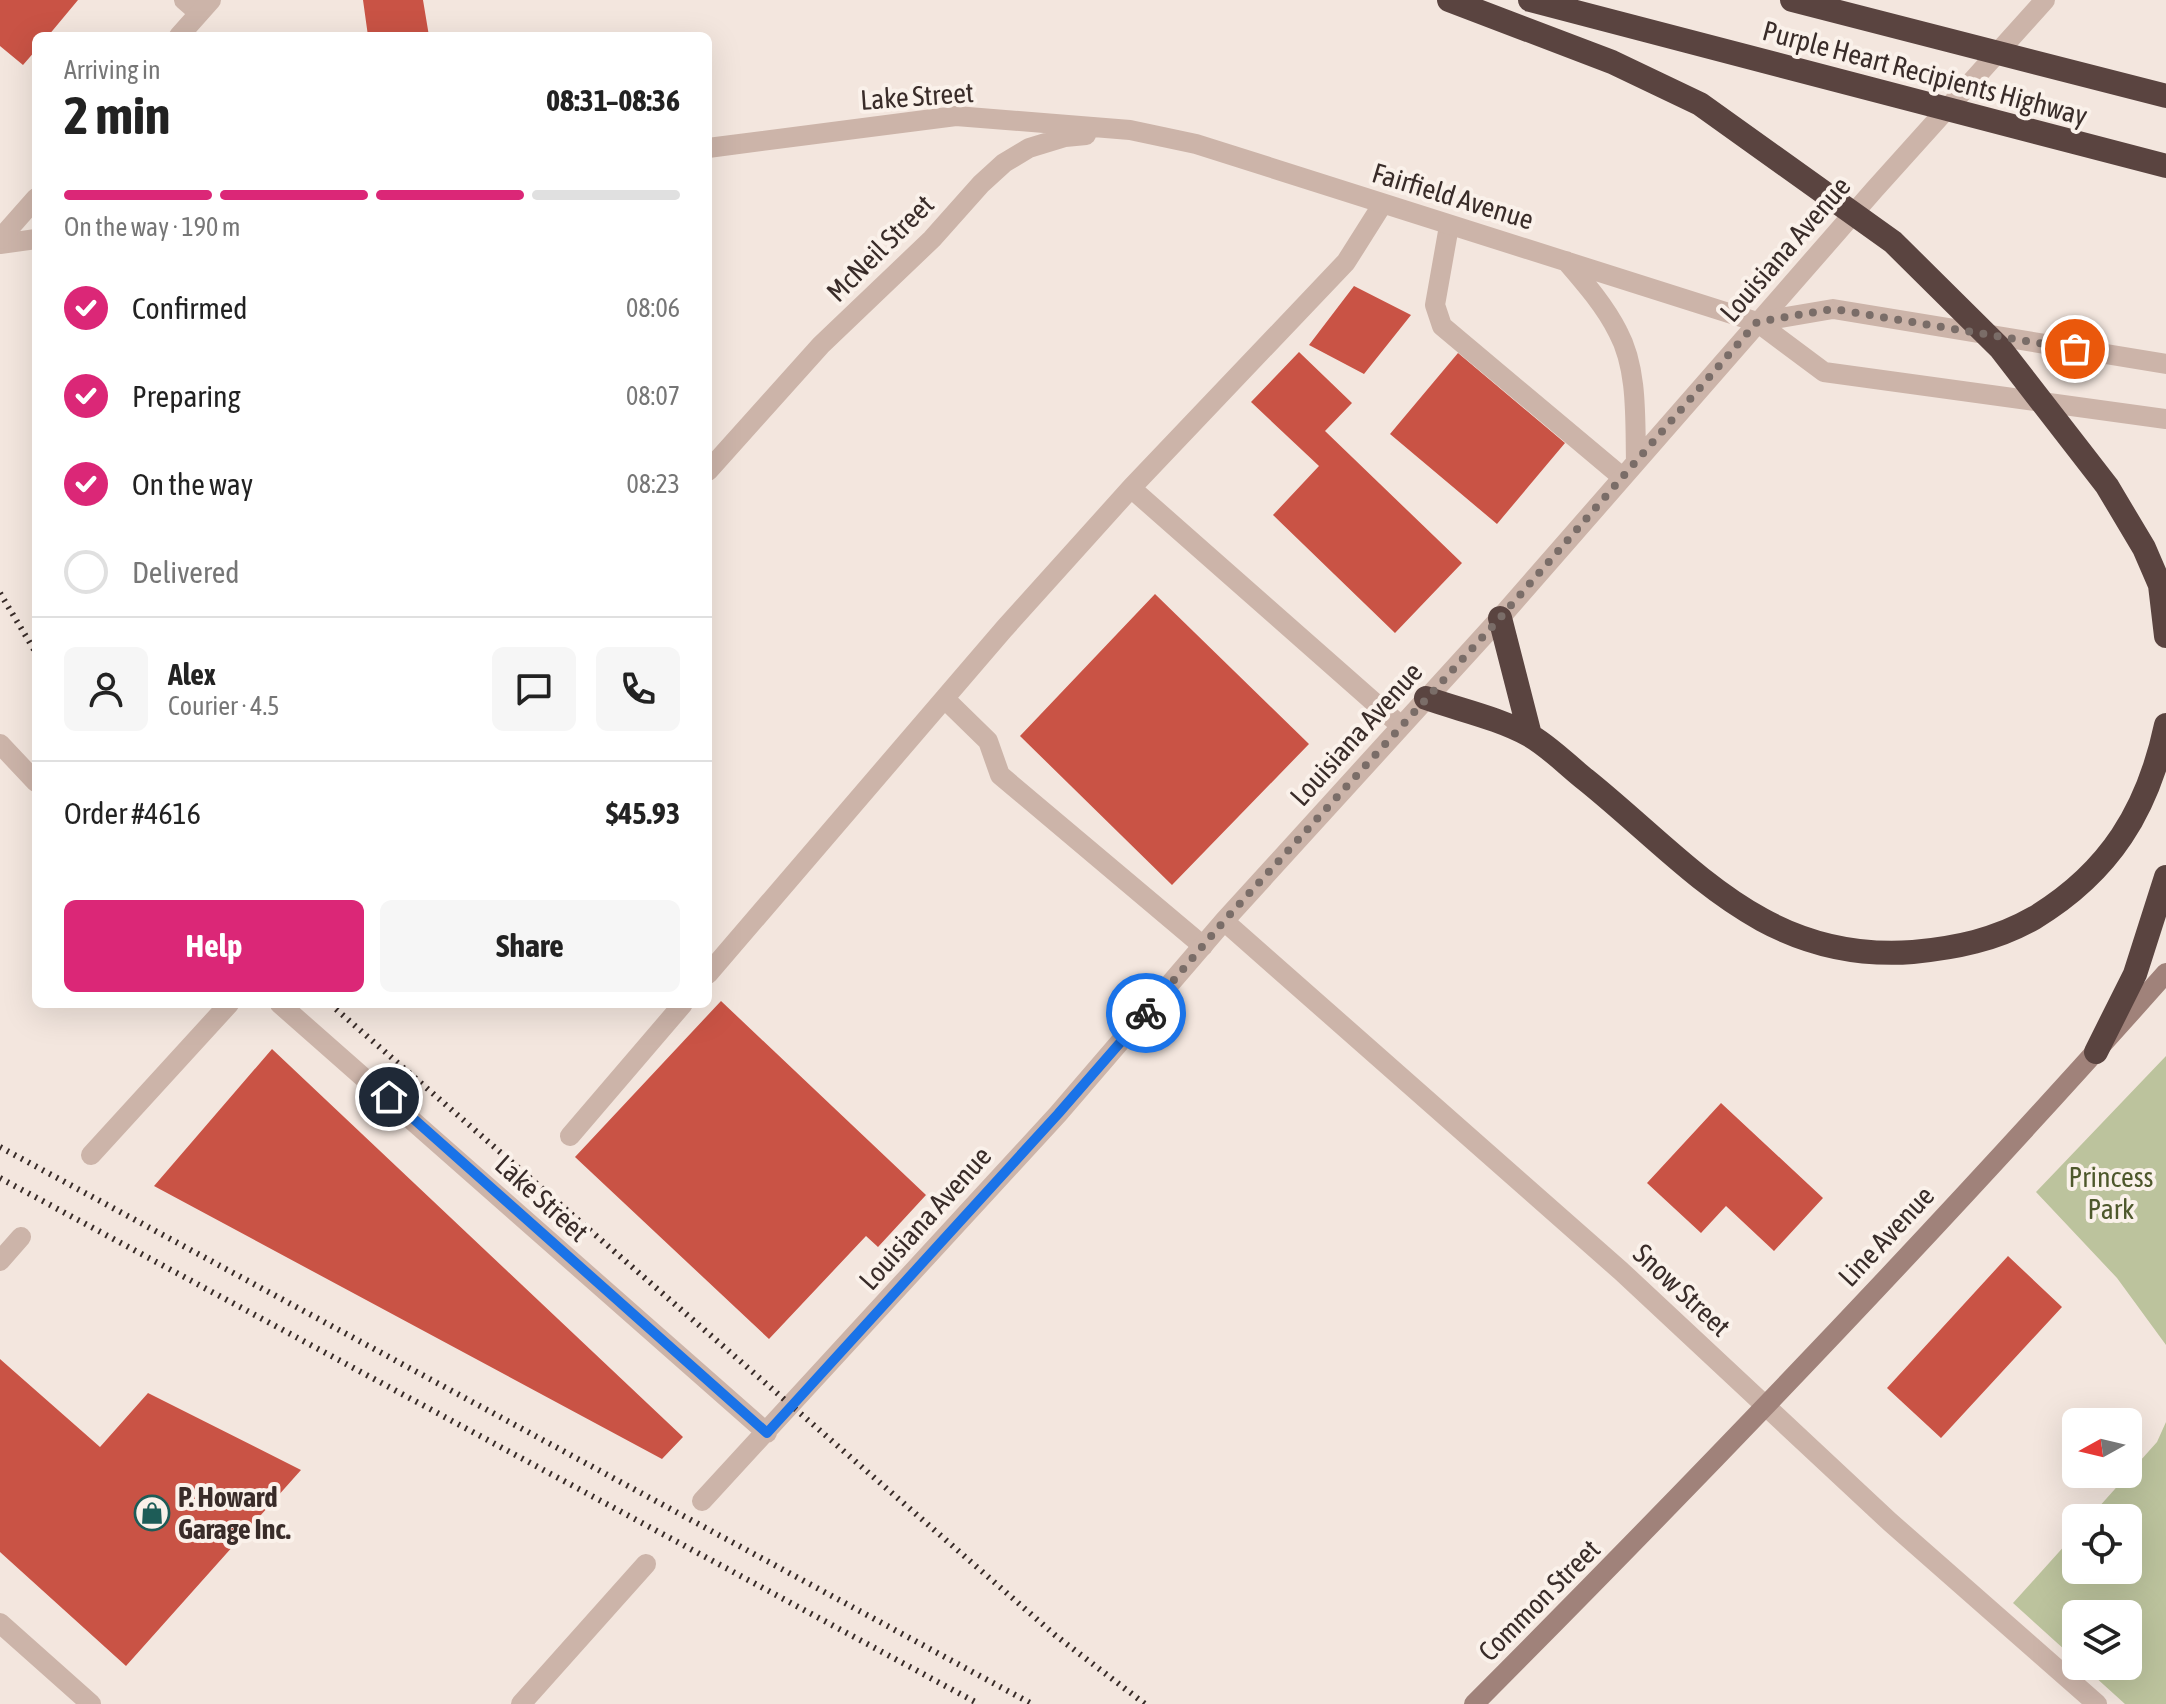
<!DOCTYPE html>
<html lang="en">
<head>
<meta charset="utf-8">
<style>
  :root { --surface:#fff; --page:#f6f6f6; --text:#222; --muted:#767676; --line:#e0e0e0; --accent:#db2777 }
  body { margin:0; font-family:"Asap Condensed",sans-serif; background:var(--page); color:var(--text); height:100vh; display:flex; flex-direction:column; font-size:30px; white-space:nowrap }
  * { box-sizing:border-box; margin:0 }
  p { font-size:26px; color:var(--muted) }
  .icon { flex:none; width:44px; height:44px; fill:none; stroke:currentColor; stroke-width:2; stroke-linecap:round; stroke-linejoin:round }
  .map { position:relative; flex:1; overflow:hidden }
  .side { position:absolute; left:32px; top:32px; width:680px; height:976px; display:flex; flex-direction:column; background:var(--surface); border-radius:12px; box-shadow:0 8px 32px #0002 }
  .side>* { flex:none }
  .needle { width:52px; rotate:262deg }
  .fabs { position:absolute; left:2062px; top:1408px; display:grid; gap:16px }
  .fabs a { display:grid; place-items:center; width:80px; height:80px; border-radius:12px; background:var(--surface); box-shadow:0 8px 32px #0002; font-size:40px }
  .pin { position:absolute; display:grid; place-items:center; width:68px; height:68px; color:#fff; margin:-34px; border:4px solid #fff; border-radius:50%; box-shadow:0 2px 8px #0007 }
  .courier { position:absolute; display:grid; place-items:center; width:80px; height:80px; margin:-40px; border:6px solid #1a73e8; border-radius:50%; background:#fff; color:#222; box-shadow:0 2px 10px #0007 }
  .head em { font-style:normal; font-weight:700 }
  .head div { display:flex; flex-direction:column-reverse }
  .head { display:flex; align-items:center; justify-content:space-between; height:136px; padding:0 32px }
  h1 { font-size:52px; font-weight:700; line-height:60px }
  .bar { display:grid; grid-template-columns:repeat(4,1fr); gap:12px 8px; align-content:center; height:96px; padding:0 32px }
  .bar i { height:10px; border-radius:6px; background:var(--line) }
  .bar .active { background:var(--accent) }
  .bar p { grid-column:span 4 }
  .line { display:flex; align-items:center; gap:20px; padding:0 32px; border-top:2px solid var(--line) }
  .line div { flex:1 }
  .round { display:grid; place-items:center; flex:none; width:84px; height:84px; border-radius:12px; background:var(--page) }
  ol { padding:0 32px; list-style:none }
  li { display:flex; align-items:center; gap:24px; height:88px }
  li p { margin-inline-start:auto }
  li .icon { padding:8px; border-radius:50%; background:var(--accent); color:#fff; stroke-width:4 }
  li:last-child { color:var(--muted) }
  li i { width:44px; height:44px; border:4px solid var(--line); border-radius:50% }
  .primary-button { display:flex; gap:16px; margin-top:auto; padding:16px 32px }
  .primary-button a { flex:1; height:92px; border-radius:12px; background:var(--accent); color:#fff; font-size:32px; font-weight:700; line-height:92px; text-align:center }
  .primary-button a+a { background:var(--page); color:var(--text) }
  .map>svg:first-child { display:block }
</style>
</head>
<body>
<div class="map">
<svg width="2166" height="1704" viewBox="0 0 2166 1704">
  <rect width="100%" height="100%" fill="#f3e6de"/>
  <path fill="#bcc39d" d="M 2166,1056 L 2166,1345 L 2117,1278 L 2036,1192 Z
    M 2166,1422 L 2166,1704 L 2125,1704 L 2083,1666 L 2128,1666 L 2128,1614 L 2076,1614 L 2076,1660 L 2013,1603 L 2076,1533 L 2076,1570 L 2128,1570 L 2128,1518 L 2089,1518 L 2157,1442 Z"/>
  <path fill="#c95345" d="M 0,0 L 78,0 L 48,36 L 36,36 L 36,50 L 23,65 L 0,46 Z
    M 363,0 L 423,0 L 429,36 L 368,36 Z
    M 1354,286 L 1411,315 L 1364,374 L 1309,345 Z
    M 1299,352 L 1352,403 L 1325,431 L 1462,563 L 1395,633 L 1273,515 L 1319,466 L 1251,402 Z
    M 1458,353 L 1565,443 L 1497,524 L 1390,434 Z
    M 1155,594 L 1309,744 L 1172,885 L 1020,736 Z
    M 721,1001 L 926,1195 L 878,1247 L 866,1236 L 769,1339 L 575,1157 Z
    M 272,1049 L 683,1437 L 662,1459 L 154,1186 Z
    M 1721,1103 L 1823,1198 L 1774,1251 L 1726,1206 L 1701,1233 L 1647,1183 Z
    M 2008,1256 L 2062,1307 L 1941,1438 L 1887,1388 Z
    M 0,1359 L 100,1447 L 148,1393 L 301,1470 L 126,1666 L 0,1552 Z"/>
  <g fill="none" stroke-linecap="round" stroke-linejoin="round">
    <path stroke="#ccb4a9" stroke-width="20" d="M 1449,226 L 1435,305 L 1442,326 L 1622,477
      M 1131,488 L 1401,726
      M 945,699 L 988,741 L 1000,775 L 1203,946
      M 708,974 L 1004,629 L 1131,488 L 1346,262 L 1382,205
      M 570,1136 L 683,1004"/>
    <path stroke="#ccb4a9" stroke-width="20" d="M 184,0 L 199,13
      M 708,148 L 956,116 L 1130,130 L 1196,144 L 1757,322
      M 0,244 L 36,239
      M 1566,261 C 1585,283 1605,306 1618,332 C 1638,369 1635,420 1636,462
      M 708,471 L 821,345 L 932,239 L 981,184 L 1004,163 L 1029,148 L 1065,137 L 1086,135
      M 0,744 L 36,782
      M 1224,921 L 1621,1271 L 1890,1522 L 2097,1704
      M 280,1004 L 767,1433
      M 91,1155 L 229,1004
      M 0,1261 L 21,1237
      M 702,1501 L 1058,1114 L 1224,921 L 1500,618 L 1874,190 L 2045,0
      M 0,1623 L 91,1704
      M 521,1704 L 646,1564"/>
    <path stroke="#ccb4a9" stroke-width="20" d="M 179,36 L 211,0
      M 0,239 L 36,198
      M 1757,322 L 1824,372 L 2166,419
      M 1757,322 L 1833,309 L 2166,364"/>
    <path stroke="#a0827a" stroke-width="20" d="M 1474,1704 C 1711,1466 1943,1224 2166,973"/>
    <path stroke="#5a4440" stroke-width="24" d="M 1449,0 L 1612,62 L 1700,104 L 1893,242 L 2000,348 L 2107,486 L 2144,548 L 2160,585 L 2166,636
      M 1530,0 L 2166,166
      M 1792,0 L 2166,96
      M 1500,618 L 1530,735
      M 1426,698 C 1460,710 1498,718 1529,735 C 1549,746 1568,766 1586,780 C 1690,864 1764,963 1913,952 C 1955,948 1996,940 2034,918 C 2110,872 2148,810 2166,725
      M 2096,1052 L 2135,974 L 2166,877"/>
    <path stroke="#392c29" stroke-width="6" stroke-dasharray="2 6" stroke-linecap="butt" d="M 0,593 L 36,653
      M 330,1004 L 1055,1635 L 1145,1704
      M 0,1147 L 1032,1704
      M 0,1178 L 979,1704"/>
  </g>
  <g fill="none" stroke-linecap="round" stroke-linejoin="round">
    <path stroke="#7a6d68" stroke-width="8" stroke-dasharray="0 14.4" d="M 1146,1013 L 1224,921 L 1500,618 L 1757,322 L 1833,309 L 2075,349"/>
    <path stroke="#1a73e8" stroke-width="10" d="M 389,1097 L 767,1433 L 1058,1114 L 1146,1013"/>
  </g>
  <defs>
    <g id="shop-ring" transform="scale(1.8)"><circle r="9.5" fill="#faf1ea" stroke="#1d5c57" stroke-width="1.5"/><path d="M-5-2.5h2.3a2.7 3.5 0 0 1 5.4 0H5L5.5 6h-11ZM-1.5-2.5h3a1.5 2.3 0 0 0-3 0Z" fill="#1d5c57"/></g>
  </defs>
  <g fill-rule="evenodd">
    <use href="#shop-ring" x="152" y="1513"/>
  </g>
  <g text-anchor="middle" dominant-baseline="central" stroke-width="8" stroke-linejoin="round" paint-order="stroke">
    <g font-size="28" fill="#392c29" stroke="#faf1ea">
      <text transform="translate(1925 73) rotate(15)">Purple Heart Recipients Highway</text>
      <text transform="translate(917 96) rotate(-4)">Lake Street</text>
      <text transform="translate(1453 196) rotate(17)">Fairfield Avenue</text>
      <text transform="translate(880 248) rotate(-45)">McNeil Street</text>
      <text transform="translate(1785 249) rotate(-49)">Louisiana Avenue</text>
      <text transform="translate(1356 734) rotate(-48)">Louisiana Avenue</text>
      <text transform="translate(542 1198) rotate(42)">Lake Street</text>
      <text transform="translate(925 1218) rotate(-48)">Louisiana Avenue</text>
      <text transform="translate(1886 1236) rotate(-47)">Line Avenue</text>
      <text transform="translate(1682 1290) rotate(43)">Snow Street</text>
      <text transform="translate(1539 1600) rotate(-45)">Common Street</text>
    </g>
    <g font-size="28" fill="#4e582c" stroke="#faf1ea">
      <text x="2111" y="1177">Princess<tspan x="2111" dy="32">Park</tspan></text>
    </g>
    <g font-size="28" font-weight="bold" fill="#392c29" stroke="#faf1ea" text-anchor="start">
      <text x="178" y="1497">P. Howard<tspan x="178" dy="32">Garage Inc.</tspan></text>
    </g>
  </g>
</svg>
<div class="fabs">
<a><svg class="needle" viewBox="-14 -14 28 28"><path d="M0-13l5 13h-10z" fill="#e53935"/><path d="M0 13l5-13h-10z" fill="#767676"/></svg></a>
<a><svg class="icon" aria-label="locate" viewBox="0 0 24 24"><circle cx="12" cy="12" r="6"/><path d="M12 2v4M12 18v4M2 12h4M18 12h4"/></svg></a>
<a><svg class="icon" aria-label="layers" viewBox="0 0 24 24"><path d="M12 4l9 5-9 5-9-5zM3 14l9 5 9-5"/></svg></a>
</div>
<div class="pin" style="left:2075px;top:349px;background:#ea580c"><svg class="icon" aria-label="bag" viewBox="0 0 24 24"><path d="M5 8h14l-1 12H6zM9 8a3 3 0 0 1 6 0"/></svg></div>
<div class="pin" style="left:389px;top:1097px;background:#1f2937"><svg class="icon" aria-label="home" viewBox="0 0 24 24"><path d="M3 11l9-7 9 7M6 9v11h12V9"/></svg></div>
<div class="courier" style="left:1146px;top:1013px"><svg class="icon" aria-label="bike" viewBox="0 0 24 24"><circle cx="6" cy="16" r="4"/><circle cx="18" cy="16" r="4"/><path d="M6 16l4-8h5l3 8M10 8l3 8H6M13 5h3"/></svg></div>
<section class="side">
<div class="head"><div><h1>2 min</h1><p>Arriving in</p></div><em>08:31–08:36</em></div>
<div class="bar"><i class="active"></i><i class="active"></i><i class="active"></i><i></i><p>On the way · 190 m</p></div>
<ol>
<li><svg class="icon" aria-label="check" viewBox="0 0 24 24"><path d="M5 12l5 5 9-10"/></svg>Confirmed<p>08:06</p></li>
<li><svg class="icon" aria-label="check" viewBox="0 0 24 24"><path d="M5 12l5 5 9-10"/></svg>Preparing<p>08:07</p></li>
<li><svg class="icon" aria-label="check" viewBox="0 0 24 24"><path d="M5 12l5 5 9-10"/></svg>On the way<p>08:23</p></li>
<li><i></i>Delivered</li>
</ol>
<div class="line" style="height:144px"><a class="round"><svg class="icon" aria-label="person" viewBox="0 0 24 24"><circle cx="12" cy="8" r="4"/><path d="M4 21q1-7 8-7t8 7"/></svg></a><div><b>Alex</b><p>Courier · 4.5</p></div><a class="round"><svg class="icon" aria-label="chat" viewBox="0 0 24 24"><path d="M4 5h16v11H9l-5 4z"/></svg></a><a class="round"><svg class="icon" aria-label="phone" viewBox="0 0 24 24"><path d="M5 4h4l2 5-3 2q2 4 5 5l2-3 5 2v4C11 20 4 13 5 4z"/></svg></a></div>
<div class="line" style="height:104px"><div>Order #4616</div><b>$45.93</b></div>
<div class="primary-button"><a>Help</a><a>Share</a></div>
</section>
</div>
</body>
</html>
